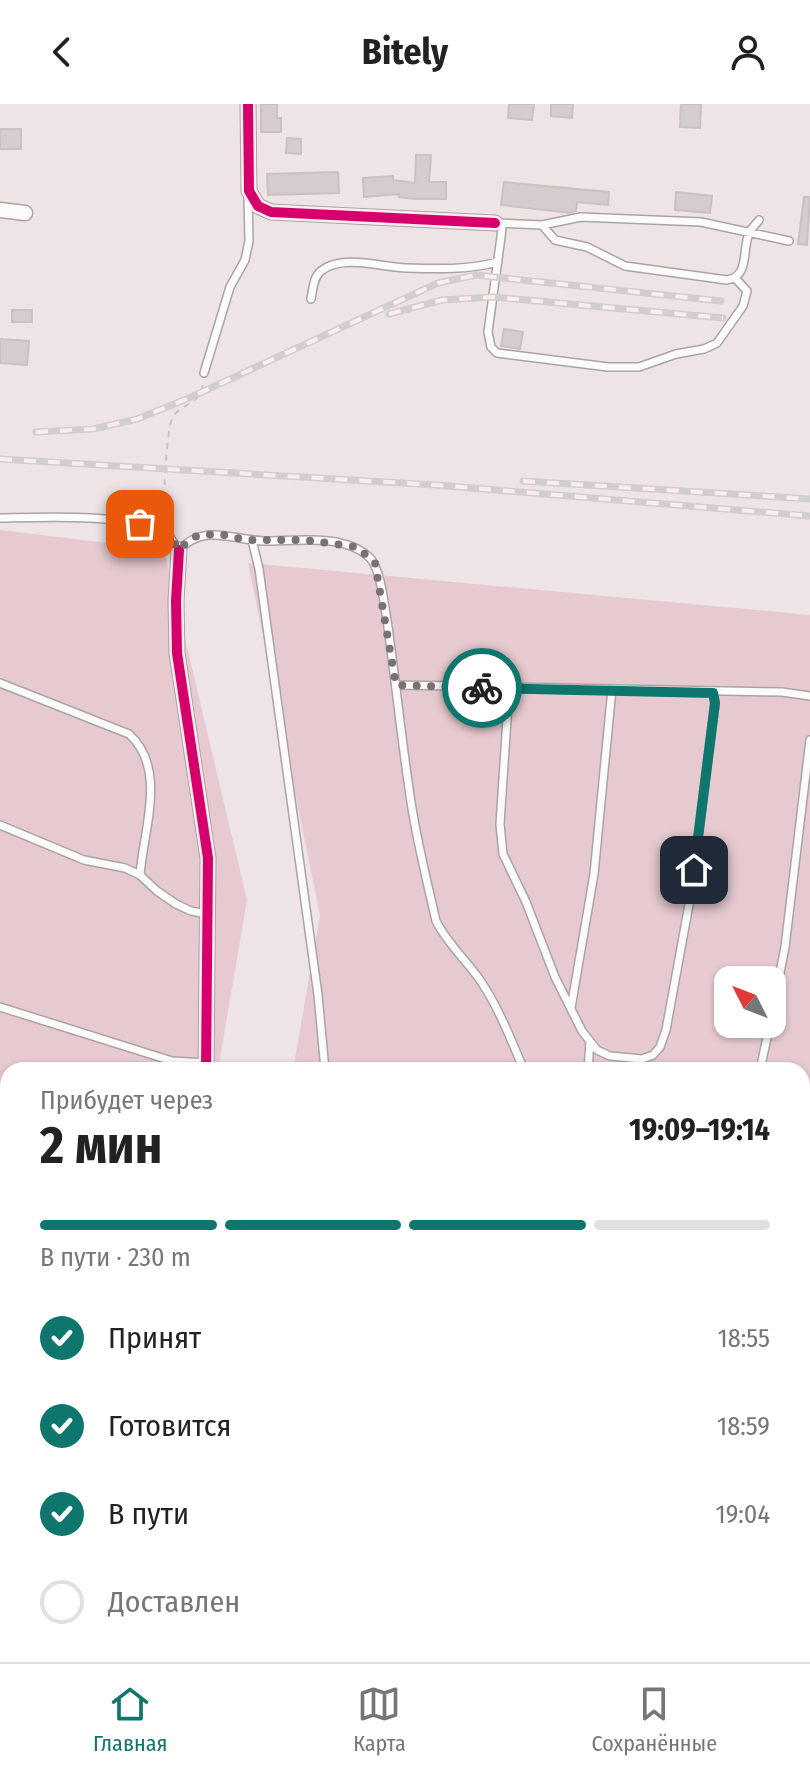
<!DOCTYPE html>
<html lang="ru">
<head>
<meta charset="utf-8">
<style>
  :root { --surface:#fff; --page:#f6f6f6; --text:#222; --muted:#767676; --line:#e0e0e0; --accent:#0f766e }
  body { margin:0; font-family:"Fira Sans Condensed",sans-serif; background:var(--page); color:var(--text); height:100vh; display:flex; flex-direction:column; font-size:30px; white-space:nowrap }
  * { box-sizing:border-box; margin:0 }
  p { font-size:26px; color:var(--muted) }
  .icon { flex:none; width:44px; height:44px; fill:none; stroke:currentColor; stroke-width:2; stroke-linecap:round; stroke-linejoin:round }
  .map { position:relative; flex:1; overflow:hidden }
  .panel { position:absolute; left:0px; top:958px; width:810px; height:600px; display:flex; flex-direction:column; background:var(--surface); border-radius:24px 24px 0 0; box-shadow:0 2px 6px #0004 }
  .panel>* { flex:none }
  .needle { width:52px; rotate:312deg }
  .tools { position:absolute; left:714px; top:862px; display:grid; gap:16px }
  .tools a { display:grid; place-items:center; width:72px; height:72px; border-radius:16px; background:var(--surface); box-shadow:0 2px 6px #0004; font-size:40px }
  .pin { position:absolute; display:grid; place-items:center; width:68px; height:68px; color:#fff; margin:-34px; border-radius:16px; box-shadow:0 4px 12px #0006 }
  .courier { position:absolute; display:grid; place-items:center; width:80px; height:80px; margin:-40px; border:6px solid #0f766e; border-radius:50%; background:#fff; color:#222; box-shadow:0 2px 10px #0007 }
  .summary em { font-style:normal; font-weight:700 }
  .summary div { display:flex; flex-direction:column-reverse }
  .summary { display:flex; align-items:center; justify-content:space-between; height:136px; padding:0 40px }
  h1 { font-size:52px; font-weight:700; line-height:60px }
  .bar { display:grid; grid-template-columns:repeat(4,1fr); gap:12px 8px; align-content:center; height:96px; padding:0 40px }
  .bar i { height:10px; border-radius:6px; background:var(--line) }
  .bar .current { background:var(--accent) }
  .bar p { grid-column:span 4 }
  ol { padding:0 40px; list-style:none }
  li { display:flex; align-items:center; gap:24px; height:88px }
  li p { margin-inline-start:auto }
  li .icon { padding:8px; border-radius:50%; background:var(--accent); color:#fff; stroke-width:4 }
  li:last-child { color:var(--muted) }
  li i { width:44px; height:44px; border:4px solid var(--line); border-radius:50% }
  header { display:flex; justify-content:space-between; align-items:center; height:104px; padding:0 40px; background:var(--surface); font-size:36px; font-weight:700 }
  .tab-bar { display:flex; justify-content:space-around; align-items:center; height:112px; border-top:2px solid var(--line); background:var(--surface); font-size:22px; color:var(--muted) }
  .tab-bar a { display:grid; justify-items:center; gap:4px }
  .tab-bar .current { color:var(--accent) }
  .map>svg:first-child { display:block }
</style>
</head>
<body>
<header><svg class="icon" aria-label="back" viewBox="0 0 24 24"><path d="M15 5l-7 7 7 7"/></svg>Bitely<svg class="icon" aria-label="person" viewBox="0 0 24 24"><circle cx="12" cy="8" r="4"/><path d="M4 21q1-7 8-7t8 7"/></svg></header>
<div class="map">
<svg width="810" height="1558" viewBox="0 0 810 1558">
  <rect width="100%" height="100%" fill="#eee3e5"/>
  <path fill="#e6cacf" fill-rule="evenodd" d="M 0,426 L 164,446 L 247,796 L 218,966 L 8,966 L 8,1459 L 0,1452 Z
    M 248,459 L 810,511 L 810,1558 L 230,1558 L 217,1553 L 216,1550 L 802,1550 L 802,966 L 293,966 L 320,811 ZM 728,876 L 772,876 L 772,920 L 728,920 Z"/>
  <path fill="#d4ccce" stroke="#cac1c3" stroke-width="2" d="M 261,0 L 277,0 L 277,14 L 281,14 L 281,28 L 261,28 Z
    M 509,0 L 534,0 L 532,16 L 508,14 Z
    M 551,0 L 573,0 L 572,14 L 551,12 Z
    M 681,0 L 701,0 L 700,24 L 680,23 Z
    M 0,25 L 21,25 L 21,45 L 0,45 Z
    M 287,34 L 301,35 L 301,50 L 286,49 Z
    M 416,51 L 431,51 L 429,78 L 446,78 L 446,95 L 417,95 L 399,93 L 399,90 L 364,93 L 363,74 L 393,72 L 393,76 L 415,79 Z
    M 338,68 L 339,89 L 268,91 L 267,70 Z
    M 504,78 L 609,88 L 608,101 L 577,98 L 576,107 L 570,109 L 501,101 Z
    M 676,88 L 712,92 L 710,109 L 675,106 Z
    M 804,93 L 810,93 L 807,141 L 798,140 Z
    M 12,206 L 32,206 L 32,218 L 12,218 Z
    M 504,225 L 523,228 L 520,245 L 501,242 Z
    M 0,235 L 29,237 L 27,261 L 0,259 Z"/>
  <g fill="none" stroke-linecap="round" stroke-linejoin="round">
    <g stroke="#aba3a4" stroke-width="10">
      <path id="lane" d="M 495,119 L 502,123 L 501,133 L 488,228 L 491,243 L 497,249 L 608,263 L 639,263 L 676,250 L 704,245 L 717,239 L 743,202 L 747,187 L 736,175
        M 498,119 L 542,121 L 581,113 L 701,118 L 789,137
        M 542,121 L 555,136 L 587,143 L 625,162 L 727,176 C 751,172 741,144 750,127 C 753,123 756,120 759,116
        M 311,195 C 313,186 313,173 321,167 C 342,150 381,163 406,164 C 436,165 468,166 498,158
        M 204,269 L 230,183 L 245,156 L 249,137 L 248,92
        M 0,414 C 50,413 118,410 165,426 L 179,446 C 205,419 232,436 264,437 C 296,437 345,429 370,454 C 381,465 385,506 388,523 C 396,581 402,640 411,698 C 417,738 427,777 436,817 C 447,839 466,856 480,876 C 499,904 511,936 524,966
        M 252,436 L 259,465 L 318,891 L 325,966
        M 0,579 L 129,630 C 168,665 143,727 140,771
        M 396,581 L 782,588 L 810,592
        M 509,585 L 500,720 L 503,750 L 526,798 L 555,873 L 582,927 L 597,946 L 610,952 L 642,955 L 653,951 L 660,943 L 666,926 L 690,795 L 715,599 L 713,589
        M 0,721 L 84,756 L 125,764 L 140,771 L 157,787 L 176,800 L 191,807 L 207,810
        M 0,903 L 172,957 L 206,959
        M 571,904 L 594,770 L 612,585
        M 772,909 L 785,843 L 810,636
        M 588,966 L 590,937
        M 760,966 L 770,920
        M 0,1107 L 8,1111
        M 0,1241 L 8,1245
        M 802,1248 L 810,1213
        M 0,1374 L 8,1379
        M 195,1558 L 198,1550
        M 277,1558 L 278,1550
        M 357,1558 L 359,1550
        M 522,1558 L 522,1550
        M 606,1558 L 606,1550
        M 687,1558 L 687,1550
        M 771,1558 L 771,1550"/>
    </g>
    <g stroke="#aba3a4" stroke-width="17">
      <path id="street" d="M 248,0 L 249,87 L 258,102 L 271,108 L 495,119
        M 0,106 L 25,109
        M 179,446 L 176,497 L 177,549 L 208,754 L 206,966
        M 802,1349 L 810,1365
        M 151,1550 L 155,1558"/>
    </g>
    <path stroke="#c9c3c5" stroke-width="2" stroke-dasharray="6 6" stroke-linecap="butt" d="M 164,417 C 163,400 166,329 172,315 C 179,298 201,304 203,278"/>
    <use href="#lane" stroke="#fcfbfb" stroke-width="7"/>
    <use href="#street" stroke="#fcfbfb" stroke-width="14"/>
    <g stroke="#d1cece" stroke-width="7">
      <path id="rail" d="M 389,210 L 442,196 L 493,193 L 723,214
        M 36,328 L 93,325 L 137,315 L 189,294 L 438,179 L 476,171 L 721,197
        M 0,355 L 436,381 L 810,412
        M 523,377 L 810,395"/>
    </g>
    <use href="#rail" stroke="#ffecef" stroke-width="4" stroke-dasharray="12" stroke-linecap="butt"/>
    <g stroke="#ffecef" stroke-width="15">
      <path id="cycleway" d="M 248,0 L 249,87 L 258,102 L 271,108 L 495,119
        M 179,446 L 176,497 L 177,549 L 208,754 L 206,966"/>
    </g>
    <use href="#cycleway" stroke="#d6006c" stroke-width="10"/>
  </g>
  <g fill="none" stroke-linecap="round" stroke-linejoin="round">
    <path stroke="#7a7173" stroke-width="8" stroke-dasharray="0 14.4" d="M 140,420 L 165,426 L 179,446 L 189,436 L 199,431 L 220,430 L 246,436 L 305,436 L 357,443 L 375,459 L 396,581 L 482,584"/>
    <path stroke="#0f766e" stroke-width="10" d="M 482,584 L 713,589 L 715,599 L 694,766"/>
  </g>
</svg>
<div class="tools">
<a><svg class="needle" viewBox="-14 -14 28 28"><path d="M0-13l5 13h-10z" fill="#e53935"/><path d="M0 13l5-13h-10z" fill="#767676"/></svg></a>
</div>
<div class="pin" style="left:140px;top:420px;background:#ea580c"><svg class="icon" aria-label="bag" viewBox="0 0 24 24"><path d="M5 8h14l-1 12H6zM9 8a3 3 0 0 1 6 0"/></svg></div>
<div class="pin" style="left:694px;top:766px;background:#1f2937"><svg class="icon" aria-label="home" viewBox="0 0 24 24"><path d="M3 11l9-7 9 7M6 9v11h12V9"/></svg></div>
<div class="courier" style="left:482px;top:584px"><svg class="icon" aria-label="bike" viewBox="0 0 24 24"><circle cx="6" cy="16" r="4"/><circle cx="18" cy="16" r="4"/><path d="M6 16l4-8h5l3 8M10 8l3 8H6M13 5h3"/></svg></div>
<section class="panel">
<div class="summary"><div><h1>2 мин</h1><p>Прибудет через</p></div><em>19:09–19:14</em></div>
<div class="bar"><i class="current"></i><i class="current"></i><i class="current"></i><i></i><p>В пути · 230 m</p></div>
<ol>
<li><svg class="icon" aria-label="check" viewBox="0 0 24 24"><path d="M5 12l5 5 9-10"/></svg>Принят<p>18:55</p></li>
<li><svg class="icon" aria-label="check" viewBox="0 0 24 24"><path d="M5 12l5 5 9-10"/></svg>Готовится<p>18:59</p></li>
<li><svg class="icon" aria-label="check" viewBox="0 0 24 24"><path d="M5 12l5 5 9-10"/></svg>В пути<p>19:04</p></li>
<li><i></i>Доставлен</li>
</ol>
</section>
</div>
<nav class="tab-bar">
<a class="current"><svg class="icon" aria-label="home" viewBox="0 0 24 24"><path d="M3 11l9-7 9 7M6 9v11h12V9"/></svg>Главная</a>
<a><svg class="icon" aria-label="map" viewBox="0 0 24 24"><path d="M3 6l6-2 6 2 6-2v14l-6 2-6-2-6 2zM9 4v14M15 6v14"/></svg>Карта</a>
<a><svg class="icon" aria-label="saved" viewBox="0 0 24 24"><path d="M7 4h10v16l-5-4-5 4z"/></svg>Сохранённые</a>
</nav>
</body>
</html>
